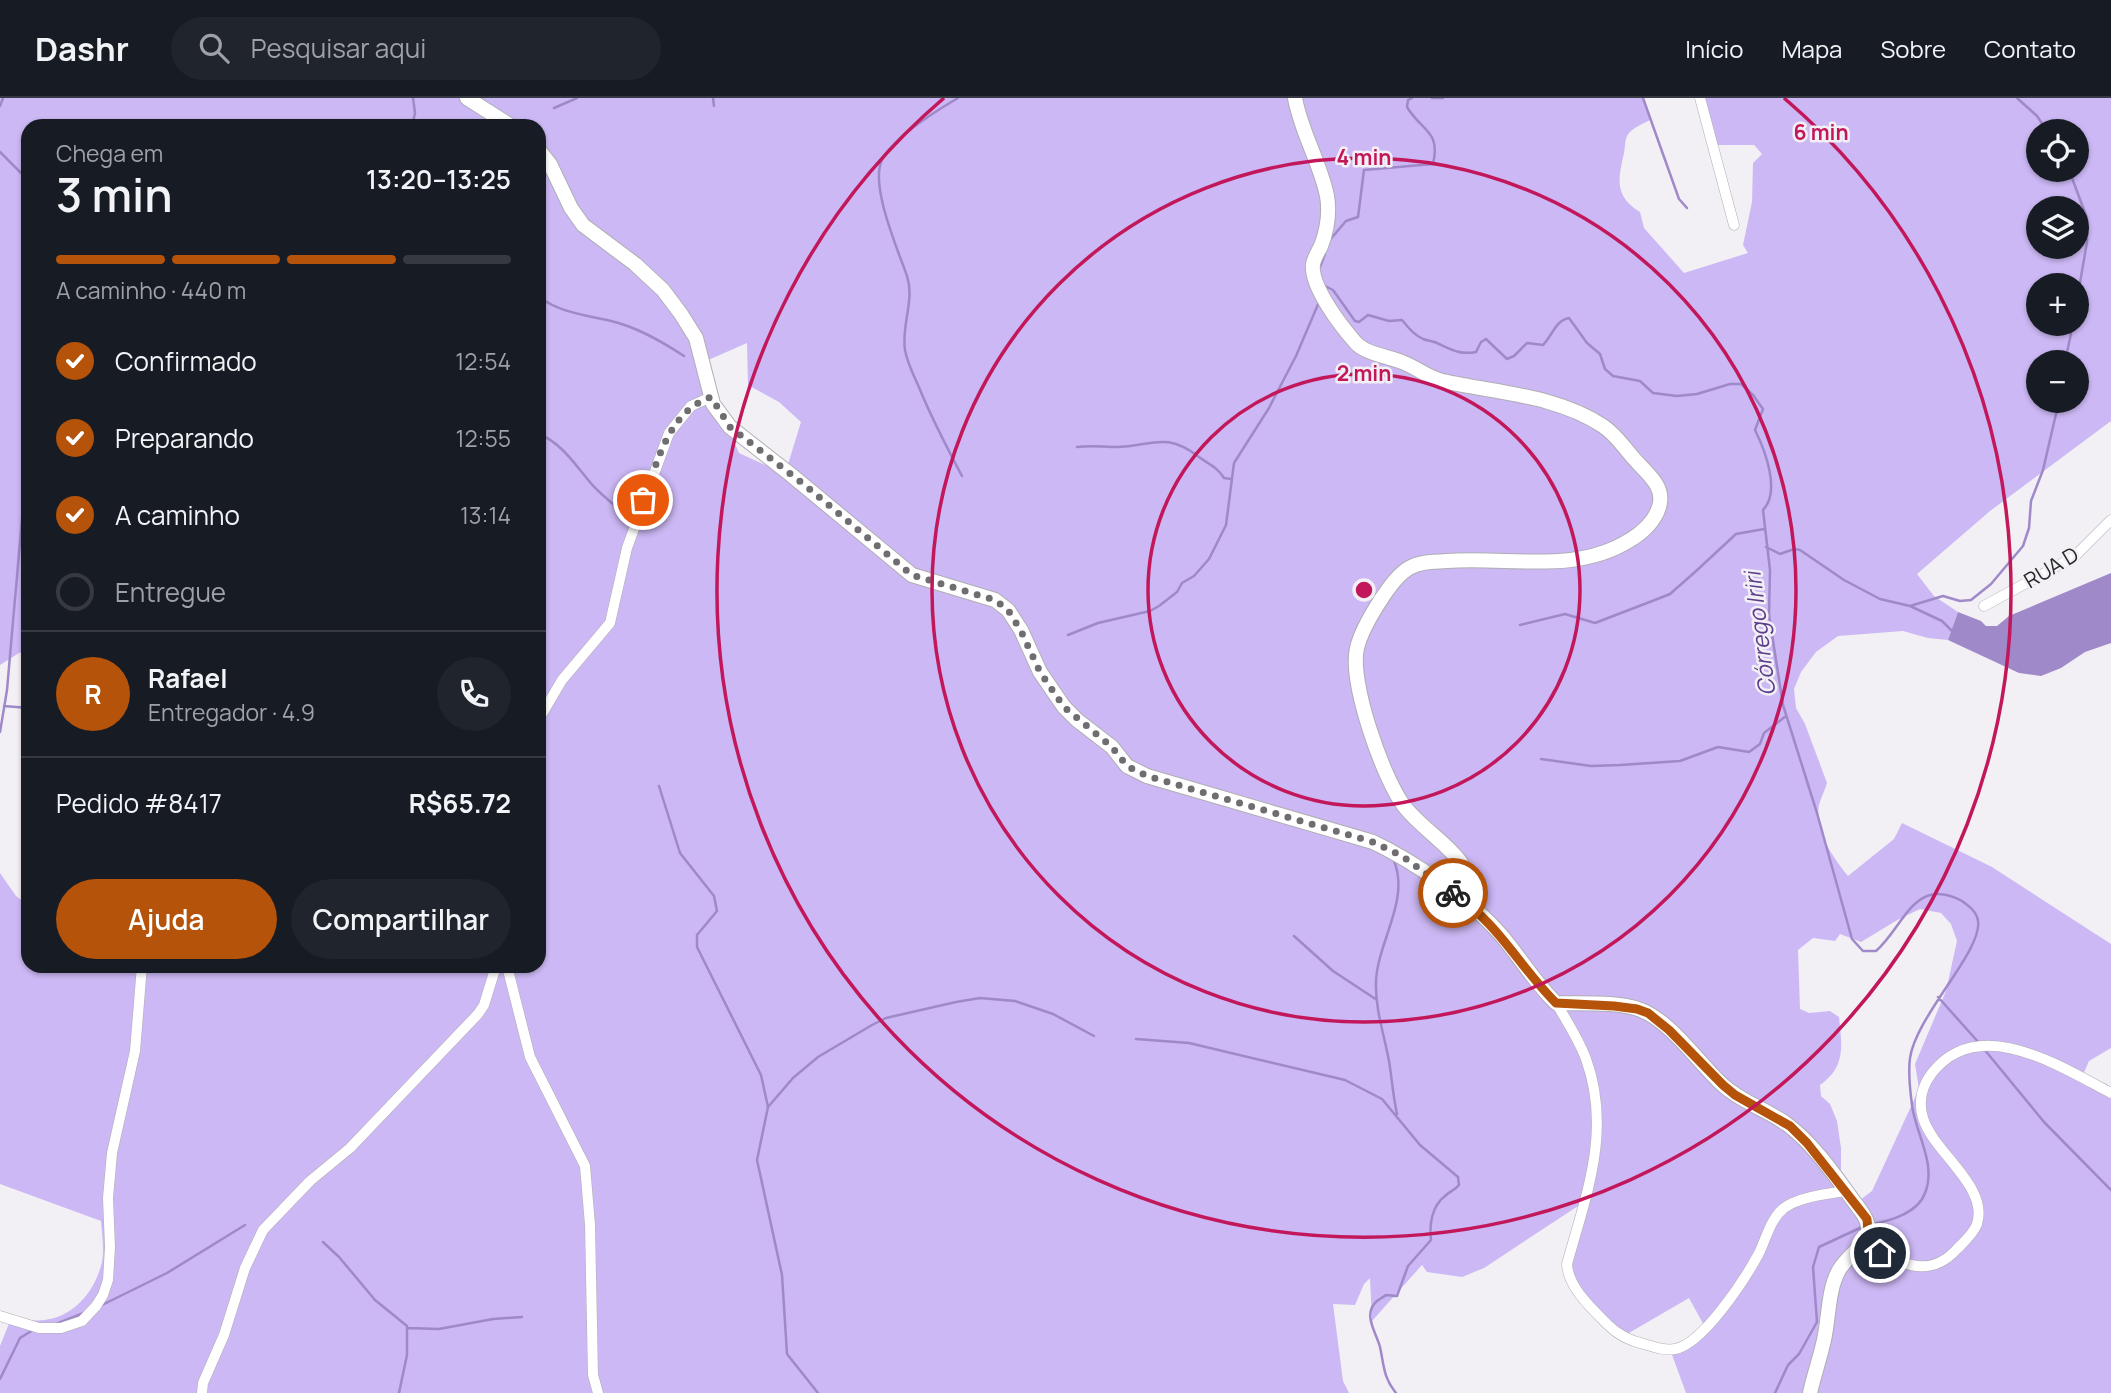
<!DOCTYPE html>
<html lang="pt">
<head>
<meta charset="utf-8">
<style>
  :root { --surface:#171b24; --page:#20242c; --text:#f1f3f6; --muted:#9ea1a6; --line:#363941; --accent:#b45309 }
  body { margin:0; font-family:Manrope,sans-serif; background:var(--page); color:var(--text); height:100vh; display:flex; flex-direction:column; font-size:26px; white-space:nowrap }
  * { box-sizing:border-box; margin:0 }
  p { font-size:23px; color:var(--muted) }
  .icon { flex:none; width:38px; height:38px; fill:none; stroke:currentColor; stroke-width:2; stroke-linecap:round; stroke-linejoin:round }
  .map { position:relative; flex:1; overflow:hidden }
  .sheet { position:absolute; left:21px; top:21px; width:525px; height:854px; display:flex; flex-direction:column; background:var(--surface); border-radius:21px; box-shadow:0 2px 5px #0004 }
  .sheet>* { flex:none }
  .controls { position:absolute; left:2026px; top:21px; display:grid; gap:14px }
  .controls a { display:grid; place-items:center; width:63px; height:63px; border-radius:50%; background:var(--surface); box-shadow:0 2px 5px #0004; font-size:35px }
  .pin { position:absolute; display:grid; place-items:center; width:60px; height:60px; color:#fff; margin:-30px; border:4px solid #fff; border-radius:50%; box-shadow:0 2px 7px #0007 }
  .courier { position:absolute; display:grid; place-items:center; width:70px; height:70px; margin:-35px; border:5px solid #b45309; border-radius:50%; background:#fff; color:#222; box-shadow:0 2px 9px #0007 }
  .summary em { font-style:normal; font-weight:600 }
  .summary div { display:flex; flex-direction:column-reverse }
  .summary { display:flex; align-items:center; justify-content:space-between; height:119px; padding:0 35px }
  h1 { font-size:46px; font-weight:600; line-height:52px }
  .bar { display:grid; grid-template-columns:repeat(4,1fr); gap:10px 7px; align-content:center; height:84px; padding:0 35px }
  .bar i { height:9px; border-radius:5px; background:var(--line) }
  .bar .selected { background:var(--accent) }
  .bar p { grid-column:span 4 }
  .line { display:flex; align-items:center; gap:18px; padding:0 35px; border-top:2px solid var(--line) }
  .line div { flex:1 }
  .round { display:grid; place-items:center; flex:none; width:74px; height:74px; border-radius:37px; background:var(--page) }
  ol { padding:0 35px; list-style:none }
  li { display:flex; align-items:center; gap:21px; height:77px }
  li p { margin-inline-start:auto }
  li .icon { padding:7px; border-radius:50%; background:var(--accent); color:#fff; stroke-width:4 }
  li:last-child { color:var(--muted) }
  li i { width:38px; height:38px; border:4px solid var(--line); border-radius:50% }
  .primary-button { display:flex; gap:14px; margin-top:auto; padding:14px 35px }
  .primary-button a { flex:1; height:80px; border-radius:42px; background:var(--accent); color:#fff; font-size:28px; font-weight:600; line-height:80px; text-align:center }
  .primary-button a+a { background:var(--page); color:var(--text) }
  header { display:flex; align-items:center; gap:42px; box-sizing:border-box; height:98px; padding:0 35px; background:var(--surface); border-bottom:2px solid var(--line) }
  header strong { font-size:33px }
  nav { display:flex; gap:38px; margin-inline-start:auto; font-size:24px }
  .search { width:490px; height:63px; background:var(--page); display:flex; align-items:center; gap:18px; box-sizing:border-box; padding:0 24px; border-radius:38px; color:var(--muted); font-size:26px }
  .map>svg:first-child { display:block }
</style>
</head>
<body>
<header>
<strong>Dashr</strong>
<div class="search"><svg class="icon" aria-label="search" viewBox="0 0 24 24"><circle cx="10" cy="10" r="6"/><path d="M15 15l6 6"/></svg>Pesquisar aqui</div>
<nav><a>Início</a><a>Mapa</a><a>Sobre</a><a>Contato</a></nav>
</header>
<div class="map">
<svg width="2111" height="1295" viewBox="0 0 2111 1295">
  <rect width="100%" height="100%" fill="#f2f0f5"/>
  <path fill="#ccb8f4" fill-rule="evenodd" d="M 0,0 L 1642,0 L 1650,22 C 1643,26 1631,30 1627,38 C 1625,42 1625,50 1624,55 C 1618,81 1614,98 1640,114 L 1644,130 L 1684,175 L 1748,155 L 1743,147 L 1752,104 L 1753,65 L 1762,56 L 1754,47 L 1708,47 L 1697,0 L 2111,0 L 2111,323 L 1990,413 L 1917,476 L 1934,498 L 1958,514 L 1948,542 L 1928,540 L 1903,533 L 1838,538 L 1816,554 L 1801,574 L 1794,591 L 1796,610 L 1805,626 L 1827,685 C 1825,692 1821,699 1819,707 C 1814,733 1833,759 1848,778 L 1894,741 L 1902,725 L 1992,769 L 2111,846 L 2111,950 L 2089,963 L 2082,979 L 2111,999 L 2111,1295 L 1686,1295 L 1671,1254 L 1706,1231 L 1689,1200 L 1622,1239 L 1564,1174 L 1578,1108 L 1484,1170 L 1462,1179 L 1427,1174 L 1422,1167 L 1372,1223 L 1370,1180 L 1364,1186 L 1355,1207 L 1333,1206 L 1343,1283 L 1349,1295 L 0,1295 L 0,1248 L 12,1218 C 54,1233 89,1209 101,1168 C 105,1155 102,1137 101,1123 L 0,1086 L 0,775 L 16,798 L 28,807 L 28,868 L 539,868 L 539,28 L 28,28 L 28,553 L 19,555 L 0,567 ZM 2039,33 L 2077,33 L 2077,72 L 2039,72 ZM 2039,110 L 2077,110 L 2077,149 L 2039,149 ZM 2039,187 L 2077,187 L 2077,226 L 2039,226 ZM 747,245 L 748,287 L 779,304 L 801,324 L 785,376 L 739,355 L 726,326 L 706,263 ZM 2039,264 L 2077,264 L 2077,303 L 2039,303 ZM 1920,811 L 1941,815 L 1951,826 L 1957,843 L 1946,893 L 1915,966 L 1919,991 L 1872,1093 L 1856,1105 L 1841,1084 L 1841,1050 L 1837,1023 L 1830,1006 L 1821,998 L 1820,987 C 1846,969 1842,948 1839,919 L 1830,913 L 1809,915 L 1800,911 L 1798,852 L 1813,840 L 1835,843 L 1840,836 L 1861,844 L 1899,821 Z"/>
  <path fill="#9f89c9" d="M 2111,475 L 2111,545 L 2085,554 L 2061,570 L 2041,578 L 2019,575 L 1948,542 L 1958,514 L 1981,523 L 1986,528 L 1997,528 L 2009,518 Z"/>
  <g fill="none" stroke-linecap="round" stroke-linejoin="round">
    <path stroke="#9f89c9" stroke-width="2.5" d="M 713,0 L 714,8
      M 958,0 C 936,13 895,39 883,60 C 868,84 898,152 907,178 C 915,202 901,228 905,252 C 907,264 913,276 918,287 C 931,319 946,348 962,378
      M 1432,0 L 1443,0
      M 1643,0 L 1679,101 L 1687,110
      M 2017,0 L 2037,18 L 2047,33
      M 0,8 L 3,0
      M 554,10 L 577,0
      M 412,28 L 415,15 L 413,0
      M 0,54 L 28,82
      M 2069,72 L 2087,120 L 2087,144 L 2077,202
      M 1329,143 L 1346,123 L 1358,119 L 1364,72 L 1433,66 C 1441,32 1421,33 1407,9 L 1408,2 L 1412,0
      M 1320,169 L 1325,156
      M 1323,187 L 1333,192 L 1355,223 L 1359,224 L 1368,217 L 1389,223 L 1402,222 C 1409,230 1413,236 1423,241 C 1428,243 1434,243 1439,246 C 1452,252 1461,257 1476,254 L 1481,244 L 1486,241 L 1507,261 L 1514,258 L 1527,245 L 1543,247 C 1552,238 1556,222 1569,220 L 1587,245 L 1600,256 L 1605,271 L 1613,278 L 1640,283 L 1653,295 L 1677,298 L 1697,296 L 1730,286 L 1741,286 L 1753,297 L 1763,311 L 1755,332 C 1765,352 1781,394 1763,412 L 1770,472 L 1769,517 L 1783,607 L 1817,715 L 1852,841 L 1863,853 L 1876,853 C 1904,829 1914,777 1962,803 C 1969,808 1977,814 1978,823 C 1983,852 1916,918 1910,960 C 1908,975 1910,992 1912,1007 C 1915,1034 1937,1066 1925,1095 C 1918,1115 1890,1123 1872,1126
      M 539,199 C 561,215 585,217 611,223 C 637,229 661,243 684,258
      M 2065,264 L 2073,226
      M 539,336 C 561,345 574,365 589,383 C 596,392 605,399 614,407
      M 1077,349 C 1091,347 1102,349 1116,349 C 1153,348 1165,333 1199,359 C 1210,367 1217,369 1224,380 L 1231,381
      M 1766,449 L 1780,456 L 1794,451 L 1800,452 L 1844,482 L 1880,501 L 1910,508 L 1942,523 L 1954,535
      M 1910,508 L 1943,498 L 1960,503 L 1971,502 L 1991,486 L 2023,448 L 2029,430 L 2031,403 L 2043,372 L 2059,303
      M 1520,527 L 1565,516 L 1595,525 L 1660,500 L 1670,496 L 1695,474 L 1736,436 L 1764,431
      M 1068,537 L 1098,525 L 1150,513 L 1159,508 L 1177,494 L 1182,485 L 1194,478 L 1209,461 L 1226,427 L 1234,365 L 1269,310 L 1296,258 L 1319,204
      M 4,608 L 28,610
      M 0,634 L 7,592 L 25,387
      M 1541,661 L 1591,668 L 1620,667 L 1680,663 L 1718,649 L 1749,654 L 1760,646 L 1764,635 L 1786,618
      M 659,688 L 680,755 L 714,798 L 717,813 L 697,837 L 697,849 L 761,977 L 768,1009 L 757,1062 L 782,1177 L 787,1256 L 818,1295
      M 1394,763 C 1410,802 1378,843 1376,883 C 1375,911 1384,936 1389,963 C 1392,981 1393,998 1397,1016
      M 1294,838 L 1333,873 L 1377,902
      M 1938,899 L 1980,946
      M 1136,941 L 1189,945 L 1345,982 L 1382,1001 L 1420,1047 L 1458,1079 L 1459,1087 C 1455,1092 1450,1093 1445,1098 C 1432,1108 1429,1126 1431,1142 L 1408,1168 L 1397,1198 C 1393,1198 1390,1197 1386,1197 C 1385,1198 1378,1202 1377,1203 C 1362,1216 1376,1234 1380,1249 C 1384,1267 1383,1279 1396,1295
      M 1984,951 L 2044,1024 L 2111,1092
      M 768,1009 L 793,980 L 818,959 L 872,927 L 886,920 L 956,904 L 980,900 L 1015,903 L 1053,916 L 1094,938
      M 323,1144 L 339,1159 L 375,1202 L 407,1228 L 407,1257 L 399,1295
      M 102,1207 L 167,1175 L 245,1127
      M 56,1226 L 86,1214
      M 408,1230 L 439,1231 L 493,1221 L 522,1219
      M 0,1281 L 20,1240 L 33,1232
      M 1775,1295 L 1788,1267 L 1799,1256 L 1817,1224 L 1813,1169 L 1819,1149 L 1862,1129"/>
    <g stroke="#b0aeb3" stroke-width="11">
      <path id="street" d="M 1700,0 L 1734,127
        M 1984,508 L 2074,459 L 2111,422
        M 539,621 L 562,582 L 610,525 L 627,450 L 669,335 L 691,308 L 711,299
        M 507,868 L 530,959 L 585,1068 L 590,1127 L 593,1277 L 598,1295
        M 1556,905 C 1567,923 1579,942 1586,961 C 1612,1033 1586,1097 1567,1166 C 1568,1189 1591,1210 1607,1226 C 1617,1236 1630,1243 1644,1246 C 1654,1249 1665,1253 1675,1251 C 1703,1246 1745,1181 1758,1157 C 1766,1142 1770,1121 1784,1110 C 1799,1099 1826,1096 1845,1093
        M 1861,1147 C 1897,1161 1926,1185 1957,1151 C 1964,1144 1974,1135 1977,1126 C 1989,1088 1933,1054 1923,1020 C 1918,1004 1922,988 1932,975 C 1979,915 2061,969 2111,995
        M 0,1218 L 39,1230 L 61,1230 L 82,1223 L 96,1208 L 103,1197 L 108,1182 L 110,1149 L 108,1100 L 112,1055 L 135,953 L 142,868
        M 202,1295 L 203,1285 L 224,1237 L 245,1170 L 263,1132 L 310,1083 L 350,1050 L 478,916 L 484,907 L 496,868"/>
    </g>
    <g stroke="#b0aeb3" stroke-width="16">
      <path id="secondary" d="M 467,0 L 511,28
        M 1295,0 C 1301,34 1320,64 1327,98 C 1330,115 1327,132 1321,148 C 1318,154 1314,160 1313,166 C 1310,188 1341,228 1355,244 C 1365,256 1388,258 1402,264 C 1416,269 1428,280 1443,283 C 1496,295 1557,297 1603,328 C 1618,338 1626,353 1638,365 C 1650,378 1665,390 1659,409 C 1655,423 1642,435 1630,442 C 1574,477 1508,458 1447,463 C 1434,464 1421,463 1409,470 C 1391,480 1362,529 1357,550 C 1349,584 1383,680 1404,708 C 1420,729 1451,748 1463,768 C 1469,779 1463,788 1458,798
        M 539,52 L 550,66 L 571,110 L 583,127 L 635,166 L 663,192 L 681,216 L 696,240 L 713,306 L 730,329 L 790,376 L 912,477 L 995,502 L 1008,512 L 1021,532 L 1040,574 L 1064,609 L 1077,622 L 1112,649 L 1127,668 L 1147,678 L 1373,744 C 1413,763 1472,803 1501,837 C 1520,859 1534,884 1556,905 C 1582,906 1616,903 1641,912 C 1673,925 1699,966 1724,988 C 1743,1005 1768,1012 1788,1027 C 1817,1049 1839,1084 1861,1113 C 1882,1142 1852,1150 1839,1172 C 1828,1191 1829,1220 1824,1242 C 1820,1260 1814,1277 1810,1295"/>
    </g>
    <use href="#street" stroke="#fff" stroke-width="10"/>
    <use href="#secondary" stroke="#fff" stroke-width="14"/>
  </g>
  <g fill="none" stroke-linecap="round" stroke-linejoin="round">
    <path stroke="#6f6d70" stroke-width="7" stroke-dasharray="0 12.6" d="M 643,402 C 659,362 667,315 711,299 L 730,329 L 806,388 L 912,477 L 995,502 L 1008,512 L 1021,533 L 1040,574 L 1064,609 L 1112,649 L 1127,668 L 1147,678 L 1373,744 L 1402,758 L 1453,795"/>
    <path stroke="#b45309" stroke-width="9" d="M 1453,795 C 1500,827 1518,867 1556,905 L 1614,908 L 1637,911 L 1648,915 L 1669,932 L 1723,987 L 1735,997 L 1790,1028 L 1807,1045 L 1867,1121 L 1868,1134 L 1861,1147 L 1880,1155"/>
  </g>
  <g fill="none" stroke="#c2185b" stroke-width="3.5">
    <circle cx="1364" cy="492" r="216"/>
    <circle cx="1364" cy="492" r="432"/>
    <path d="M1784 0A647 647 0 1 1 944 0"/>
  </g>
  <g text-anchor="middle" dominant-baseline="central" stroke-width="5" stroke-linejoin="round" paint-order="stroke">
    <g font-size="21" fill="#282729" stroke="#f2f0f5">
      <text transform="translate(2051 469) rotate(-31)">RUA D</text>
    </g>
    <g font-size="23" font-style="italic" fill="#5d3d8c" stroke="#f2f0f5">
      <text transform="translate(1759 536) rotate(-97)">Córrego Iriri</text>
    </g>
  </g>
  <circle cx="1364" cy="492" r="10" fill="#c2185b" stroke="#f2f0f5" stroke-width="3.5"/>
  <g font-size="21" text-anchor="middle" font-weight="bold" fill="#c2185b" stroke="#f2f0f5" stroke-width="5" stroke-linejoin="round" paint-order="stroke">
    <text x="1821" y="42">6 min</text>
    <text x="1364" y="67">4 min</text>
    <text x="1364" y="283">2 min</text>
  </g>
</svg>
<div class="controls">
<a><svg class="icon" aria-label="locate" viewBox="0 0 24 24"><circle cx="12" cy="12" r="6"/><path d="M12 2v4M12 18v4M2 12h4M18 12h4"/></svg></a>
<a><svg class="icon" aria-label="layers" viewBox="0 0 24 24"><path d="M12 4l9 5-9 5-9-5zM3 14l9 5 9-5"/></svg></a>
<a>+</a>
<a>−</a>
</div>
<div class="pin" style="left:643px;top:402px;background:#ea580c"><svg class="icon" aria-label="bag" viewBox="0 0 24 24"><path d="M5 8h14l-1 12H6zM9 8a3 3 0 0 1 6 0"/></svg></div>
<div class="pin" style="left:1880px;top:1155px;background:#1f2937"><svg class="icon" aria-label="home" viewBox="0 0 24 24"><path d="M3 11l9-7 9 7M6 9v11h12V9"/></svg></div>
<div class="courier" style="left:1453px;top:795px"><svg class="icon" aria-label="bike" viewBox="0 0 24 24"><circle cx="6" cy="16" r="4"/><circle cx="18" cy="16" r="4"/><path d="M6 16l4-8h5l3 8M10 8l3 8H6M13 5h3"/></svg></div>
<section class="sheet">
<div class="summary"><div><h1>3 min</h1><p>Chega em</p></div><em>13:20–13:25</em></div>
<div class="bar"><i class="selected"></i><i class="selected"></i><i class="selected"></i><i></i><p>A caminho · 440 m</p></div>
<ol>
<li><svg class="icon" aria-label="check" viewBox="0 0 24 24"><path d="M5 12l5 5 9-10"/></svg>Confirmado<p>12:54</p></li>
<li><svg class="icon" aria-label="check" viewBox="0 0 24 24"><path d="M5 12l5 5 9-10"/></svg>Preparando<p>12:55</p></li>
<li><svg class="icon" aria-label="check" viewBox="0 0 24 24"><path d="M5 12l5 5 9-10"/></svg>A caminho<p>13:14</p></li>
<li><i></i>Entregue</li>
</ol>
<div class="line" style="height:126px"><b class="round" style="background:var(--accent);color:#fff">R</b><div><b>Rafael</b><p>Entregador · 4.9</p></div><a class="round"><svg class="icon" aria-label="phone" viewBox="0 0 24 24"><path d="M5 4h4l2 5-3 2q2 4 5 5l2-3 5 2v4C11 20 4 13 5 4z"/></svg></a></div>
<div class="line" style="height:91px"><div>Pedido #8417</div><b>R$65.72</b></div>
<div class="primary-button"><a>Ajuda</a><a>Compartilhar</a></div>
</section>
</div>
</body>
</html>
